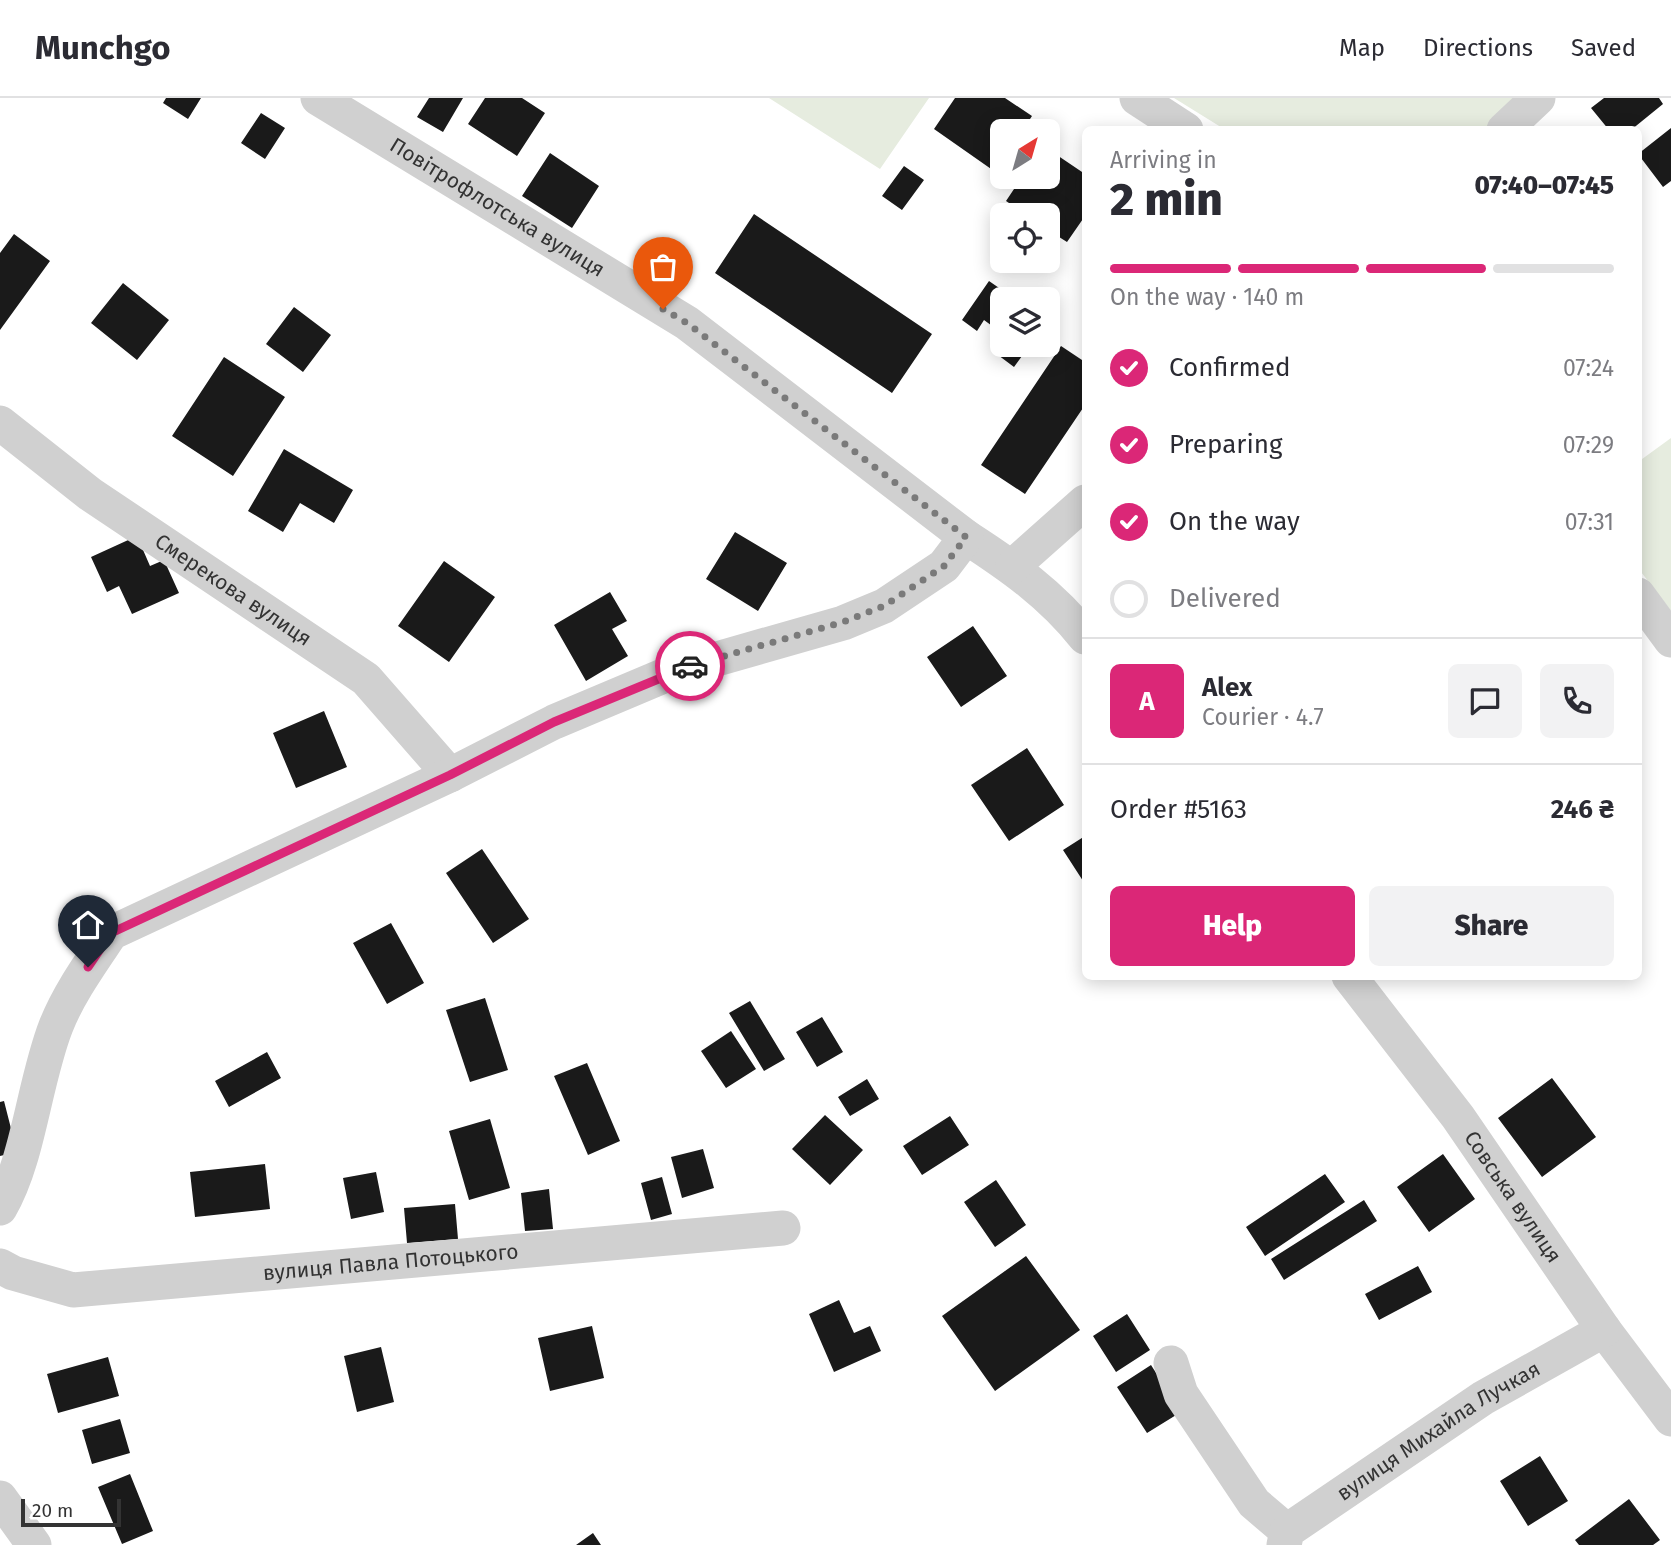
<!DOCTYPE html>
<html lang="en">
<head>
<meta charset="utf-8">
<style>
  :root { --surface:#fff; --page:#f2f2f3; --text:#2b2b33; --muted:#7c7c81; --line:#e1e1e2; --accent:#db2777 }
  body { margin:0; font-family:"Fira Sans",sans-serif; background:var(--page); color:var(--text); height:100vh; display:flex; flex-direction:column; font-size:26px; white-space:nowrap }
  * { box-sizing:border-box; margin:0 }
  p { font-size:23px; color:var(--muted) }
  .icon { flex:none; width:38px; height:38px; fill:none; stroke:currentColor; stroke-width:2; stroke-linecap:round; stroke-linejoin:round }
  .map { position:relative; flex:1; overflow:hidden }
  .drawer { position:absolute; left:1082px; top:28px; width:560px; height:854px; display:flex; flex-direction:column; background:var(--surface); border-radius:10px; box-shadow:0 4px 18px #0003 }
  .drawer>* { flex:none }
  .needle { width:46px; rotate:37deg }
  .controls { position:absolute; left:990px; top:21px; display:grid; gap:14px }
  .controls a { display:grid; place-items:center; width:70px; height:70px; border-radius:10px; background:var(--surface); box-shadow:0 4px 18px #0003; font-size:35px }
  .scale { position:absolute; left:21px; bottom:18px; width:100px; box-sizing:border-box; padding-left:7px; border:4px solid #333; border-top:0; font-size:19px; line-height:24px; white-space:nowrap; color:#333; -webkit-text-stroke:5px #fff; paint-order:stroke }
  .pin { position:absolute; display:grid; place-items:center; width:60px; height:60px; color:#fff; margin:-72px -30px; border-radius:50% 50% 50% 0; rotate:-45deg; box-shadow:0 0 7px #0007 }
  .pin .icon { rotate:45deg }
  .courier { position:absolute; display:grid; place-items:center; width:70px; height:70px; margin:-35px; border:5px solid #db2777; border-radius:50%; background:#fff; color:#222; box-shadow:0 2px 9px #0007 }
  .overview em { font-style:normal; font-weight:800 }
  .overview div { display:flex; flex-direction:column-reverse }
  .overview { display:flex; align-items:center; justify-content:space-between; height:119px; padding:0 28px }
  h1 { font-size:46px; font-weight:800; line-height:52px }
  .bar { display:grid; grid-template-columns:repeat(4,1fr); gap:10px 7px; align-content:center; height:84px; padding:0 28px }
  .bar i { height:9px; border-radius:5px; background:var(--line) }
  .bar .current { background:var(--accent) }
  .bar p { grid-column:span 4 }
  .line { display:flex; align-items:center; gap:18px; padding:0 28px; border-top:2px solid var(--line) }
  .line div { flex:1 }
  .round { display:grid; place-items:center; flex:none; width:74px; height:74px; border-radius:10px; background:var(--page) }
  ol { padding:0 28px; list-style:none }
  li { display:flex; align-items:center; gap:21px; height:77px }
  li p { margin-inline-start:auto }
  li .icon { padding:7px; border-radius:50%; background:var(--accent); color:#fff; stroke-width:4 }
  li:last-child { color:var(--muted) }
  li i { width:38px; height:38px; border:4px solid var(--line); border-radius:50% }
  .button { display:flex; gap:14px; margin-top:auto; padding:14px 28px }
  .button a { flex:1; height:80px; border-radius:10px; background:var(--accent); color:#fff; font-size:28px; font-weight:800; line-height:80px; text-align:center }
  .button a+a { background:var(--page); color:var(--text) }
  header { display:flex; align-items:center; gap:42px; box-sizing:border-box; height:98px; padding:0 35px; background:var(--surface); border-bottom:2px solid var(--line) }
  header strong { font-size:33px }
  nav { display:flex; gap:38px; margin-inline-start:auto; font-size:24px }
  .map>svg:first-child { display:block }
</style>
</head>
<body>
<header>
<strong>Munchgo</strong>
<nav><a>Map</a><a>Directions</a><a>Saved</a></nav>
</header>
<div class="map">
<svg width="1671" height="1447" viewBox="0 0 1671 1447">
  <rect width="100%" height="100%" fill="#fff"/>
  <path fill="#e6ecdf" d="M 769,0 L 929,0 L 880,71 Z
    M 1174,0 L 1522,0 L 1484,32 L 1224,31 Z
    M 1671,340 L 1671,513 L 1638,470 L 1638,364 Z"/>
  <path fill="#1a1a1a" d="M 166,0 L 201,0 L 188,21 L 163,5 Z
    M 429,0 L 463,0 L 443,34 L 417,19 Z
    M 485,0 L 522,0 L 545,15 L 517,58 L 468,26 Z
    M 955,0 L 1005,0 L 1032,18 L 1022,33 L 1003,33 L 1003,61 L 994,73 L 934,31 Z
    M 1604,0 L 1659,0 L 1663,6 L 1631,32 L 1609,32 L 1591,10 Z
    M 261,15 L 285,30 L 265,61 L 241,45 Z
    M 1671,30 L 1671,83 L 1663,89 L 1638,56 Z
    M 1048,51 L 1085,76 L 1085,118 L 1067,144 L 1048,132 L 1048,117 L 1027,117 L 1006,103 L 1022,79 L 1048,79 Z
    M 550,55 L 599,88 L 572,130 L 522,98 Z
    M 904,68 L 924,82 L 902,112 L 882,98 Z
    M 754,116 L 932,236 L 892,295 L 715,175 Z
    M 14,136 L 50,163 L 0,232 L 0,155 Z
    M 989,183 L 1015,201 L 1003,201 L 1003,236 L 984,222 L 977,233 L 962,222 Z
    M 123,185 L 169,222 L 137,262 L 91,225 Z
    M 294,209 L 331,237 L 303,274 L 266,246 Z
    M 1005,247 L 1030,247 L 1014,269 L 998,257 Z
    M 1061,248 L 1085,264 L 1085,307 L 1025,396 L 981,367 Z
    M 224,259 L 285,299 L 233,378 L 172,338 Z
    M 284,351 L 353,392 L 334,425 L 300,405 L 283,434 L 248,413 Z
    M 735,434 L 787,465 L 758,513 L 706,481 Z
    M 137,438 L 150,468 L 164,462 L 179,495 L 132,516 L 119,488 L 107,494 L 91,459 Z
    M 444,463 L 495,499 L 449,564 L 398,528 Z
    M 610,494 L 627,523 L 612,531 L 628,558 L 586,583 L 554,527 Z
    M 973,528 L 1007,578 L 961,609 L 927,559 Z
    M 324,613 L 347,669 L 296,690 L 273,635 Z
    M 1027,650 L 1064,707 L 1009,743 L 971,687 Z
    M 1085,738 L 1085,786 L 1063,752 Z
    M 482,751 L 529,821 L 493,845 L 446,775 Z
    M 391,825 L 424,885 L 387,906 L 353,845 Z
    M 485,900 L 508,972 L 470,984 L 446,912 Z
    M 750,903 L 785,961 L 764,973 L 729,915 Z
    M 822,919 L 843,954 L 817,969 L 796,934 Z
    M 731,933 L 756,971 L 726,990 L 701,953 Z
    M 267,954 L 281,980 L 229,1009 L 215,983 Z
    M 587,965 L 620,1043 L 588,1057 L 554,978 Z
    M 1552,980 L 1596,1039 L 1542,1079 L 1498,1020 Z
    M 867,981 L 879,1001 L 850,1018 L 838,999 Z
    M 4,1003 L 17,1054 L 0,1058 L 0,1004 Z
    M 825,1017 L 863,1052 L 830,1087 L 792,1051 Z
    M 950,1018 L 969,1047 L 922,1077 L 903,1048 Z
    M 490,1021 L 510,1090 L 469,1102 L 449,1033 Z
    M 703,1051 L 714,1090 L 682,1100 L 671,1059 Z
    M 1443,1056 L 1475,1101 L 1429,1134 L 1397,1089 Z
    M 265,1066 L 270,1111 L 195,1119 L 190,1074 Z
    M 376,1074 L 384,1114 L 351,1121 L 343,1080 Z
    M 1325,1076 L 1345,1104 L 1265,1158 L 1246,1129 Z
    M 662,1079 L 672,1116 L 651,1122 L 641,1085 Z
    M 996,1082 L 1026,1127 L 995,1149 L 964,1104 Z
    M 549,1091 L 553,1131 L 525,1133 L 521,1095 Z
    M 1364,1102 L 1377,1123 L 1284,1182 L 1271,1161 Z
    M 455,1106 L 458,1141 L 407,1145 L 404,1110 Z
    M 1026,1158 L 1080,1232 L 995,1293 L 942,1218 Z
    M 1418,1168 L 1432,1194 L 1379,1222 L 1365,1196 Z
    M 839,1202 L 854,1235 L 870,1228 L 881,1253 L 834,1274 L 809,1216 Z
    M 1127,1216 L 1150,1252 L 1116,1274 L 1093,1238 Z
    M 592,1228 L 604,1280 L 550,1293 L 538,1240 Z
    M 381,1249 L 394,1304 L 357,1314 L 344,1258 Z
    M 108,1259 L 119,1298 L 58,1315 L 47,1276 Z
    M 1151,1267 L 1181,1314 L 1147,1335 L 1117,1289 Z
    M 120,1321 L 130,1355 L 92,1366 L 82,1332 Z
    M 1540,1358 L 1568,1403 L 1528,1428 L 1500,1383 Z
    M 130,1376 L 153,1433 L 122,1446 L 98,1389 Z
    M 1629,1401 L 1660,1442 L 1653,1447 L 1579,1447 L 1575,1442 Z
    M 593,1435 L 601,1447 L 576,1447 Z"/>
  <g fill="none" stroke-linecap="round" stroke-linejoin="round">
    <g stroke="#d0d0d0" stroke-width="35">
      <path id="s1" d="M 318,0 L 687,225 L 966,439 C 1011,468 1052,497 1085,539"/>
      <path d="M 1137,0 L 1186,32"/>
      <path d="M 1504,32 L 1538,0"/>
      <path id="s2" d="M 0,325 L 90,396 L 366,581 L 450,677"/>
      <path d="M 1013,468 L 1085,404"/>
      <path d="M 1638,497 L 1671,542"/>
      <path id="s3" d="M 1349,878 L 1458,1019 L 1604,1232 L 1671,1321"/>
      <path d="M 0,1110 C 29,1060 34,984 56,928 C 69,895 91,865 111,835 L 450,677 L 554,624 L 675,573 L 843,525 L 884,508 L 944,468 L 966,439"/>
      <path id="s4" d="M 0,1168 L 13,1175 L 73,1192 L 783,1130"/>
      <path d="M 1171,1265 L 1181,1296 L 1254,1405 L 1287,1433"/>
      <path d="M 0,1400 L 34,1447"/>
      <path id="s5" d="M 1284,1447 L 1287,1433 L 1483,1300 L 1604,1232"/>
    </g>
  </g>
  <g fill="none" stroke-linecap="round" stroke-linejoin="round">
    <path stroke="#7a7a7a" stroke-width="7" stroke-dasharray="0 12.6" d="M 663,211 L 687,225 L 966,439 L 944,468 L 884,508 L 843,524 L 690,568"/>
    <path stroke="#db2777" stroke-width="9" d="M 88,869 L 111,835 L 450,677 L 554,624 L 690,568"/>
  </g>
  <g text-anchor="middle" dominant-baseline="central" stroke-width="7" stroke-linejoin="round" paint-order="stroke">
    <g font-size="21" fill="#333" stroke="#fff">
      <text stroke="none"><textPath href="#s1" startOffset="210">Повітрофлотська вулиця</textPath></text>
      <text stroke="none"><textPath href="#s2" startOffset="287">Смерекова вулиця</textPath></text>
      <text stroke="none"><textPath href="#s3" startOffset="275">Совська вулиця</textPath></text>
      <text stroke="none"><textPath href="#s4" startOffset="396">вулиця Павла Потоцького</textPath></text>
      <text stroke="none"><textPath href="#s5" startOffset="196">вулиця Михайла Лучкая</textPath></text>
    </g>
  </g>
</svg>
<div class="controls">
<a><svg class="needle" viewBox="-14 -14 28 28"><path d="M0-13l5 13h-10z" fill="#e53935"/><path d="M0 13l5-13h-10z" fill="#7c7c81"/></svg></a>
<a><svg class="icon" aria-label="locate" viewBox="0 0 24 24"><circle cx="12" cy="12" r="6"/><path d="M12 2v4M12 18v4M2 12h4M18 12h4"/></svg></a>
<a><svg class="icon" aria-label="layers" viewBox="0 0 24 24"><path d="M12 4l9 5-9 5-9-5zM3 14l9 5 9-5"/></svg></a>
</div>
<div class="scale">20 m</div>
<div class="pin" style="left:663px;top:211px;background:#ea580c"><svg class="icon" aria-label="bag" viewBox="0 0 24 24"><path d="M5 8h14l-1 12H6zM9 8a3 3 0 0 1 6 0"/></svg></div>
<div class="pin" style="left:88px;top:869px;background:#1f2937"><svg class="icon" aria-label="home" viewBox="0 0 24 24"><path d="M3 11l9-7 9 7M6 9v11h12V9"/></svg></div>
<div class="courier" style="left:690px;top:568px"><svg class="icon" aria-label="car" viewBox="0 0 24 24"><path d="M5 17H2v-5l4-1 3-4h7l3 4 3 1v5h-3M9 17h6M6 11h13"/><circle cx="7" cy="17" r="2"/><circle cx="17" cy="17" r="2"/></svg></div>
<section class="drawer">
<div class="overview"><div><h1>2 min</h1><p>Arriving in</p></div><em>07:40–07:45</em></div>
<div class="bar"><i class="current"></i><i class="current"></i><i class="current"></i><i></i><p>On the way · 140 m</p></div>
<ol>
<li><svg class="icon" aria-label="check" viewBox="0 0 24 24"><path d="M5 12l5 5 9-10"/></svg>Confirmed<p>07:24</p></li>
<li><svg class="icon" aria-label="check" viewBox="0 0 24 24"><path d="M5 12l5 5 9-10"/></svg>Preparing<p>07:29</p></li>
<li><svg class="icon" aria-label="check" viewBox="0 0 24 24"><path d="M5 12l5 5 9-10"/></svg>On the way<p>07:31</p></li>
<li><i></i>Delivered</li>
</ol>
<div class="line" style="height:126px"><b class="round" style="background:var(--accent);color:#fff">A</b><div><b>Alex</b><p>Courier · 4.7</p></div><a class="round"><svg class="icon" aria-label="chat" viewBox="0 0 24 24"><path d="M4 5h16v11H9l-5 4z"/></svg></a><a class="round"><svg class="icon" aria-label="phone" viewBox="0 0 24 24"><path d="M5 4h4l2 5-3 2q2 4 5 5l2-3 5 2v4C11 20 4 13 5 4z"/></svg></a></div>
<div class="line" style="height:91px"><div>Order #5163</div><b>246 ₴</b></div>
<div class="button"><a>Help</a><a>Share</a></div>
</section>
</div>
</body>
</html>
